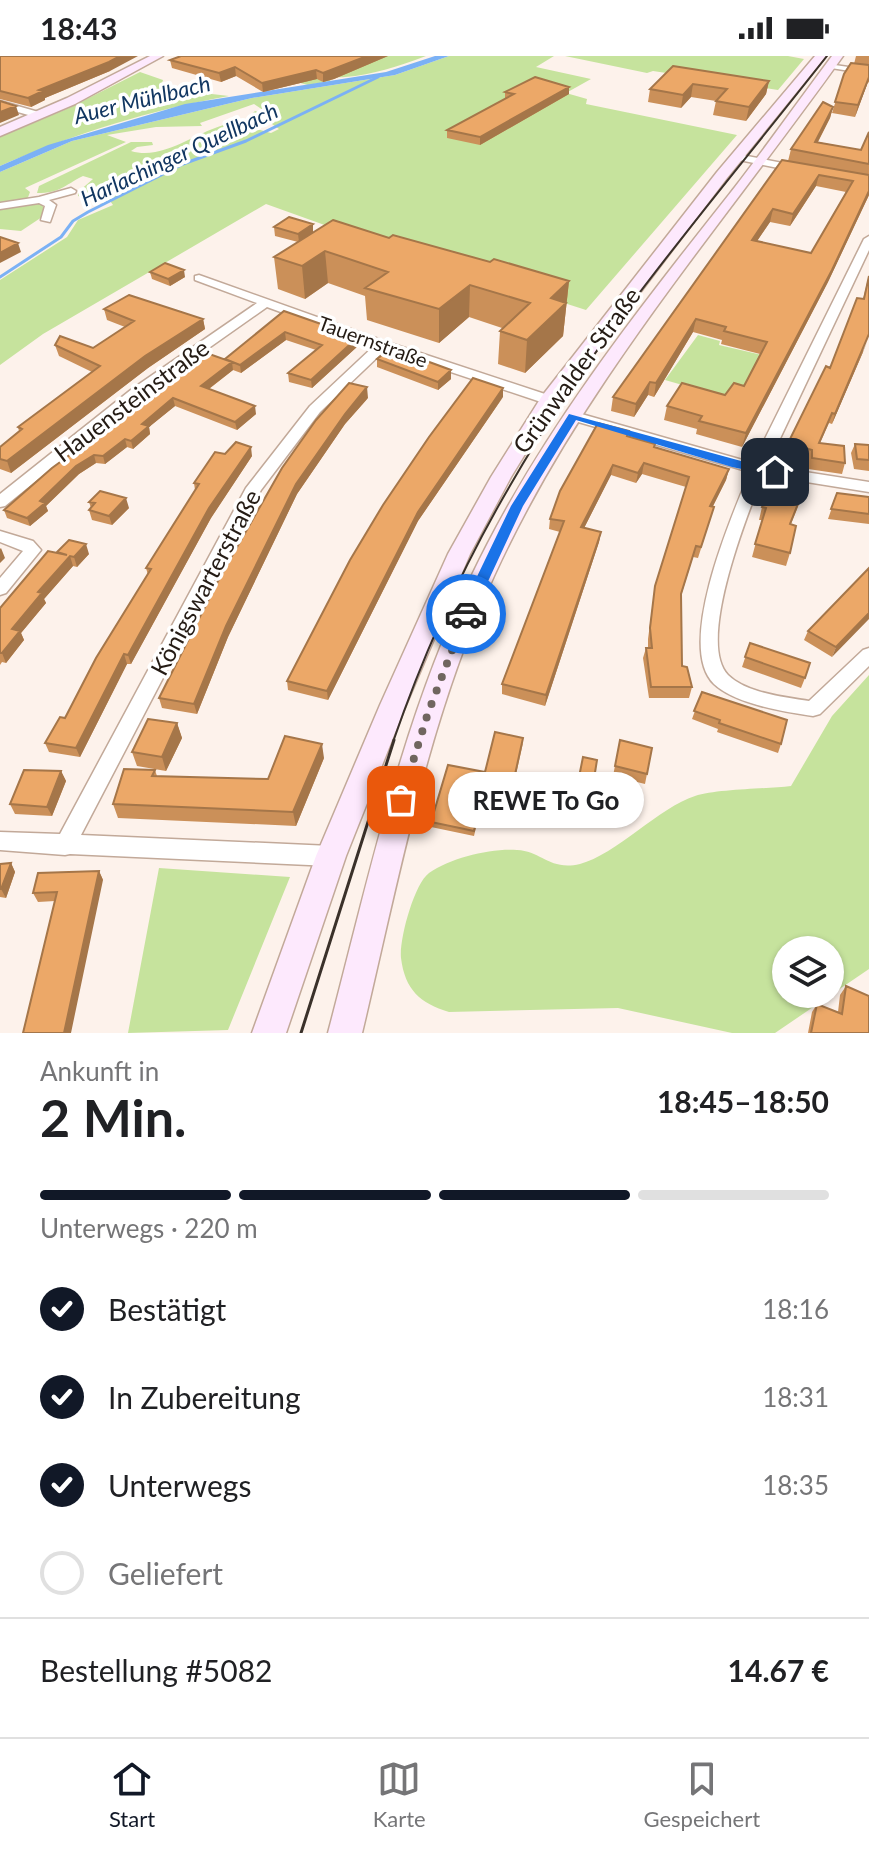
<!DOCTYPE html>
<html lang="de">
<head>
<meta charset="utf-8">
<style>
  :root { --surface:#fff; --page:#f6f6f6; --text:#202124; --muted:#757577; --line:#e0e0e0; --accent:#111827 }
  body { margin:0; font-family:Lato,sans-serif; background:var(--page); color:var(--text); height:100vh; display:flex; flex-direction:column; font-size:30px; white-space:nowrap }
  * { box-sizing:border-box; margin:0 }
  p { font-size:26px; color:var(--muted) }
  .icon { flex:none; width:44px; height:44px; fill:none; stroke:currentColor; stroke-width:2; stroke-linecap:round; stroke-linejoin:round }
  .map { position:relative; height:977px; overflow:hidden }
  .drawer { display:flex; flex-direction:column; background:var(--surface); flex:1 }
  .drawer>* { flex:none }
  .tools { position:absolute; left:772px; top:880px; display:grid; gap:16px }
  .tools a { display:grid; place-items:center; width:72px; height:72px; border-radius:50%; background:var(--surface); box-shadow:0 2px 6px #0004; font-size:40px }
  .pin { position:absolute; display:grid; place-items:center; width:68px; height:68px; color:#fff; margin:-34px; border-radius:16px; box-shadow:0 4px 12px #0006 }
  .courier { position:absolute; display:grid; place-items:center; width:80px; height:80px; margin:-40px; border:6px solid #1a73e8; border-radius:50%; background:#fff; color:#222; box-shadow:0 2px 10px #0007 }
  .bubble { position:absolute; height:56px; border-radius:28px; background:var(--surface); box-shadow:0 2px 6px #0004; font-size:26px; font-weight:700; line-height:56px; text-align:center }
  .summary em { font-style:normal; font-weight:700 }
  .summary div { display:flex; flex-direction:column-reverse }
  .summary { display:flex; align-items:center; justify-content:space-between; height:136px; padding:0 40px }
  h1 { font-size:52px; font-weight:700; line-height:60px }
  .bar { display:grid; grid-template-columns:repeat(4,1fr); gap:12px 8px; align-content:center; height:96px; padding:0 40px }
  .bar i { height:10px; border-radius:6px; background:var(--line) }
  .bar .current { background:var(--accent) }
  .bar p { grid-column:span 4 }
  .line { display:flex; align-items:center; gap:20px; padding:0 40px; border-top:2px solid var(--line) }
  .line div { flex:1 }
  ol { padding:0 40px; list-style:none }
  li { display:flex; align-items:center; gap:24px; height:88px }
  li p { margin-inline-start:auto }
  li .icon { padding:8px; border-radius:50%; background:var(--accent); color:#fff; stroke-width:4 }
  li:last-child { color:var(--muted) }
  li i { width:44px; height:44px; border:4px solid var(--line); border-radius:50% }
  .status { display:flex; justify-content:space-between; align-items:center; height:56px; padding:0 40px; background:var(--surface); direction:ltr }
  .status svg { height:22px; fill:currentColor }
  .menu { display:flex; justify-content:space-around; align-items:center; height:112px; border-top:2px solid var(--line); background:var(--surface); font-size:22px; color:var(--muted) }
  .menu a { display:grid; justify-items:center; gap:4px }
  .menu .current { color:var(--accent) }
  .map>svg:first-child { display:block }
</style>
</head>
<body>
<div class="status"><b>18:43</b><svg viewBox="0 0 49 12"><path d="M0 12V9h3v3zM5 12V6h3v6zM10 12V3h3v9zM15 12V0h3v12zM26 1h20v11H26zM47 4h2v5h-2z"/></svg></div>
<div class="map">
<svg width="869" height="977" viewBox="0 0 869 977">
  <rect width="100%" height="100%" fill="#fdf2eb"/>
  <path fill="#c6e39d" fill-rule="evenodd" d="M 196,0 L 426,0 C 399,10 373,19 345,21 C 338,22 332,20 326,21 L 331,25 L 308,29 Z
    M 449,0 L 554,0 L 536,11 L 591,23 L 566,37 L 587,43 L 586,48 L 737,79 L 586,254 L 358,181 L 266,148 L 43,278 L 0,309 L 0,224 L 67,181 L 78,164 L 113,149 L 108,142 L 90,144 L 78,140 L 78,136 L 93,123 L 83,120 C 63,130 61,137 37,137 L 39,130 L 131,86 L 152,86 L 153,89 L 137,91 L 131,95 C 164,105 196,75 228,68 C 240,66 259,74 271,77 L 279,73 L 265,63 L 250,60 L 255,55 L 261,57 L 263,54 L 254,48 L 200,67 L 202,70 L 156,71 L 107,79 L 126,86 L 25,132 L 30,136 L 27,144 L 0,147 L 0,116 L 72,85 L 252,42 L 395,19 Z
    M 565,0 L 788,0 L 804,3 L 778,34 L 653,15 L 647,17 Z
    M 140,16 L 163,24 L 159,36 L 186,35 L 229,40 C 151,54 73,78 0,110 L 0,81 L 69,52 Z
    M 33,147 L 41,148 L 45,153 L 45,159 L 21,175 L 0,173 L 0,152 Z
    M 698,279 L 720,285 L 719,289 L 762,299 L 739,341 L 728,342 L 665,324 Z
    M 869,619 L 869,913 L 775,977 L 732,977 L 618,952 L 449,956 C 420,947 405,934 401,902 C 399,884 414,828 429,817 C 451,802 490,792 517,794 C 542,795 549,815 580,808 C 615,799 660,751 695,740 C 717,733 766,733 791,730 L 832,660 ZM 786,894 L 830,894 L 830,938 L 786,938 Z
    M 159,812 L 290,821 L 228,974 L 128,977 Z"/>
  <path fill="#7bb1f5" d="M 435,0 L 449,0 L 395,19 L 252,42 L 72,85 L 0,116 L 0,110 L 48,89 L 185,48 L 386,16 Z"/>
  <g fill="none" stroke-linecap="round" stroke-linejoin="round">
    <path stroke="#7bb1f5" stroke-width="3" d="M 0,221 L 61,181 L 73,165 L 88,156 L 183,108 L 246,85 L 378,21"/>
    <g stroke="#c2a999" stroke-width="3">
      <path id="street" d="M 828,8 L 869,14 L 869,18 L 831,12 Z
        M 0,45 L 42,57 L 43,59 L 39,62 L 0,51 Z
        M 737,98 L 798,110 L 803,113 L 798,116 L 734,103 L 732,101 Z
        M 71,132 L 76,135 L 75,137 L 49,144 L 56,149 L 50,166 L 41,164 L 45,150 L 39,147 L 0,153 L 0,147 L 39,141 Z
        M 869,180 L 869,194 L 767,410 L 869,426 L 869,436 L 763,419 C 748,457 696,586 728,619 C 746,637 785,641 809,645 L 863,594 L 869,592 L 869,610 L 820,658 L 813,660 C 785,656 735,648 714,628 C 675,590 732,459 750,416 L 568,363 L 566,360 L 573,356 L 578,357 L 753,407 L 864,183 Z
        M 199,219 L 387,286 L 554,341 L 556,344 L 549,348 L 544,347 L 385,294 L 320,356 L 261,434 L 81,779 L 331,790 L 339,793 L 342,800 L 339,807 L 331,810 L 70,798 L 65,799 L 0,794 L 0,776 L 60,778 L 246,432 L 310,350 L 374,290 L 267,251 L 142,339 L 5,450 L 0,451 L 0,438 L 132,333 L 257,247 L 195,224 L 195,220 Z
        M 0,475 L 33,485 L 41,494 L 6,537 L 0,539 L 0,522 L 23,495 L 0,486 Z"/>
    </g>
    <g stroke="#c2a999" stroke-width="3">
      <path id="secondary" d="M 150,0 L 163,0 L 75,48 L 0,80 L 0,71 L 67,42 Z
        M 815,0 L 826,0 L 727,122 L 557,346 L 511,421 L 470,498 L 406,649 L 346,800 L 286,977 L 252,977 L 316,800 L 380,649 L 448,498 L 491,421 L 542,340 L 717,116 Z
        M 832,0 L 843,0 C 722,170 581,329 494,520 C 427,666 399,822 362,977 L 328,977 C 369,822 401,667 471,521 C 539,378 637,255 735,131 C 768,88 800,43 832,0 Z"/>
    </g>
    <use href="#street" fill="#fff" fill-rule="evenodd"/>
    <use href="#secondary" fill="#fde9fd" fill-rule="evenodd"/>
    <path stroke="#3a312a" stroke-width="2" d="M 393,686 C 424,596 463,510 511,428 C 599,274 718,139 827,0"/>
    <path stroke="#3a312a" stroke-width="3" d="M 301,977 L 394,684"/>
  </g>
  <path fill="#cb9059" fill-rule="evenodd" d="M 0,0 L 110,15 L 45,42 L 45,44 L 31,51 L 0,43 Z
    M 388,0 L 334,23 L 323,26 L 317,23 L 263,36 L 236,20 L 221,26 L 172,12 L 170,4 Z
    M 856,0 L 869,0 L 869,27 L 868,26 L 855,61 L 832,57 L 844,18 L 854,8 Z
    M 673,10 L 769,25 L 766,38 L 746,65 L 713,59 L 716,45 L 691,41 L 681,52 L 648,46 L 650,33 Z
    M 569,31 L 569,38 L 480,89 L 447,82 L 447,74 L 505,43 L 505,36 Z
    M 833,51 L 830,62 L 818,86 L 861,94 L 869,76 L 869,139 L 828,226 L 742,391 L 696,378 L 697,373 L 664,364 L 667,350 L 725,339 L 744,330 L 760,298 L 721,288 L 722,284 L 693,276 L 654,341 L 648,339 L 634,361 L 611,355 L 613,341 L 788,105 L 791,93 ZM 816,130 L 846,136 L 811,197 L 757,185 L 770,166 L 790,170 Z
    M 274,171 L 313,176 L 389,182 L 569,225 L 563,280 L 525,317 L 498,308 L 500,275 L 502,272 L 469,261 L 439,287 L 367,264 L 365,240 L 328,227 L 305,243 L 278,233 L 274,201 L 298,186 L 275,180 Z
    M 150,216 L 185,221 L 170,230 L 152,223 Z
    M 869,219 L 863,296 L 832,368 L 829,367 L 820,387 L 845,407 L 842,418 L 808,413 L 809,404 L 785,398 L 788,387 L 830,312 L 863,243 Z
    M 104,253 L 203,263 L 205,273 L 148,312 L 11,417 L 0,413 L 0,391 L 19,375 L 18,371 L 92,316 L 59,300 L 55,289 L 93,292 L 125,271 L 107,264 Z
    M 284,255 L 358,281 L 359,289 L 312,332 L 289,326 L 288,317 L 316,294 L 286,284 L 241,317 L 233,314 L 209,333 L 256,358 L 237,374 L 175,350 L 149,371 L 150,378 L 133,393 L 127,391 L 105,408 L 96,407 L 79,418 L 46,450 L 48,455 L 30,470 L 7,462 L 4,454 L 130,355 L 129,350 L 225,304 Z
    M 377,303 L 451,314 L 451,323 L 438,334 L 377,311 Z
    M 503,341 L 418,465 L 328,644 L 288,634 L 287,625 Z
    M 368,342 L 345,368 L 297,438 L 228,581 L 197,658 L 162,652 L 159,642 L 282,412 Z
    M 629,375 L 628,380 L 655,388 L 655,391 L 729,413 L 726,424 L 713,450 L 711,461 L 698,502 L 693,501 L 681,540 L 682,610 L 692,631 L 689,642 L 649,642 L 643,602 L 646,592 L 648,592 L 648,583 L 655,530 L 686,431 L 642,418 L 636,427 L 611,419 L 584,472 L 601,476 L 599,486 L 545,650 L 502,638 L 502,628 L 560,476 L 549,473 L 550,463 Z
    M 855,388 L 869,389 L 869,415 L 854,413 L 851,397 Z
    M 225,398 L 252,400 L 211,462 L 131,608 L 127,608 L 80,701 L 49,696 L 45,687 L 65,662 L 148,519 L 146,512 L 195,434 L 194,427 Z
    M 837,437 L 869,441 L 869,468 L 828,463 Z
    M 801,443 L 791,468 L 790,497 L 786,510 L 752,501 L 762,464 L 759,464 L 762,451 Z
    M 89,446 L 129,452 L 112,469 L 92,464 L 89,454 L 91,452 Z
    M 57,497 L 89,498 L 77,511 L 73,510 L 44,543 L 46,547 L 21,577 L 24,584 L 6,607 L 2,606 L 0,609 L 0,552 Z
    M 869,512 L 832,601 L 804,584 L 808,575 Z
    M 750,587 L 805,622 L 801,632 L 742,611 Z
    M 702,636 L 781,688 L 778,697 L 717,676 L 718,673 L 692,663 Z
    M 177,667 L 182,682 L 166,715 L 137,710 L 132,696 Z
    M 620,684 L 652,692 L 645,728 L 613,720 Z
    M 523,687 L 515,723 L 536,727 L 531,751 L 483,741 L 474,780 L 431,771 L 431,766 L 485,716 Z
    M 324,702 L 296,770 L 118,762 L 113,748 L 155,714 L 157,720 L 268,723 Z
    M 597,704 L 592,734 L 577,731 L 578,726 Z
    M 61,715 L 66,725 L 52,760 L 15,758 L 10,748 Z
    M 11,807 L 15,816 L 6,842 L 0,841 L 0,808 Z
    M 99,815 L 103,824 L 55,845 L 38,846 L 33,837 Z
    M 846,930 L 869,977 L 808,977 L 812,956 L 817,948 L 838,956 L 840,939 Z"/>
  <path fill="#a57649" d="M 120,0 L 138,0 L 110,15 L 45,42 L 45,44 L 31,51 L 28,42 L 39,34 Z
    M 367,0 L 388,0 L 334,23 L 323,26 L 323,17 Z
    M 235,11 L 236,20 L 221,26 L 219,17 Z
    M 316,14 L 317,23 L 263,36 L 262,27 Z
    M 869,21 L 869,23 L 855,61 L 858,49 Z
    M 769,25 L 766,38 L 746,65 L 749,51 Z
    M 693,28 L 691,41 L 681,52 L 683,39 Z
    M 569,31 L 569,38 L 480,89 L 480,81 Z
    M 16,50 L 19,59 L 0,67 L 0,56 Z
    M 833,51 L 830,62 L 812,97 L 815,86 Z
    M 819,119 L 816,130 L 790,170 L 793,158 Z
    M 869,135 L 869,139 L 828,226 L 742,391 L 746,377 Z
    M 773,153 L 770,166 L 749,197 L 752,184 Z
    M 313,168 L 313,176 L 299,186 L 298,178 Z
    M 18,187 L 21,196 L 0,207 L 0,197 Z
    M 325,195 L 328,227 L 305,243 L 302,210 Z
    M 184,214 L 185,221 L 170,230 L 168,223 Z
    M 569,225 L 563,280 L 525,317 L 527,284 L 551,242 Z
    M 470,229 L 469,261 L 439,287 L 439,253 Z
    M 203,263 L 205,273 L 148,312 L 11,417 L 7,405 L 145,300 Z
    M 696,263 L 693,276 L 654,341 L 656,327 Z
    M 285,276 L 286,284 L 241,317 L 240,309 Z
    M 358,281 L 359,289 L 312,332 L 311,324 Z
    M 867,286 L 863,296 L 832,368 L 835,358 Z
    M 232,306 L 233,314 L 202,338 L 201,330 Z
    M 451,314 L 451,323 L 438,334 L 438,326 Z
    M 650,326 L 648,339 L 634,361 L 636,348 Z
    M 367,331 L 368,342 L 345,368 L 297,438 L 228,581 L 197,658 L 194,648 L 226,570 L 296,428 L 345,358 Z
    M 503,332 L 503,341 L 418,465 L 328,644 L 327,635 L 418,456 Z
    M 173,342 L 175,350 L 149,371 L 150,378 L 133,393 L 131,385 L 142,368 Z
    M 255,350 L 256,358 L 237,374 L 235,366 Z
    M 125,383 L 127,391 L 105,408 L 103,400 Z
    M 251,391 L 252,400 L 211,462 L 131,608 L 128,599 L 209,452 Z
    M 94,399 L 96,407 L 79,418 L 46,450 L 48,455 L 30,470 L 27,462 L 40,445 L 76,410 Z
    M 644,407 L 642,418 L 636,427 L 638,417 Z
    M 613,409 L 611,419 L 579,482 L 581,471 Z
    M 729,413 L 726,424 L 708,460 L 710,450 Z
    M 126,442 L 129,452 L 112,469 L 109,460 Z
    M 601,476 L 599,486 L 545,650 L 546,639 Z
    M 86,488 L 89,498 L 77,511 L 74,501 Z
    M 1,492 L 5,502 L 0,507 L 0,493 Z
    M 70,500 L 73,510 L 44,543 L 46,547 L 21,577 L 24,584 L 6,607 L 2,597 L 12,573 L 38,536 Z
    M 869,557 L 869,563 L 832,601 L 836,591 Z
    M 124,598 L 127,608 L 80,701 L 76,692 Z
    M 177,667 L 182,682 L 166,715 L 162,701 Z
    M 322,688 L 324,702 L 296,770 L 293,756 Z
    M 61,715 L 66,725 L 52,760 L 47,751 Z
    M 11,807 L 15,816 L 6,842 L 1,833 Z
    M 99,815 L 103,824 L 71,977 L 64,977 Z"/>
  <path fill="#eca868" stroke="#a57649" stroke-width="2" fill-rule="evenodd" d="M 0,0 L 120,0 L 109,6 L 39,34 L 43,35 L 28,42 L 0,35 Z
    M 181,0 L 367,0 L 323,17 L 316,14 L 262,27 L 235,11 L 219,17 L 170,4 Z
    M 851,7 L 869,9 L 869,21 L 858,49 L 835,46 L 844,18 Z
    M 673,10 L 769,25 L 749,51 L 716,45 L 727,33 L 693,28 L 683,39 L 650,33 Z
    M 535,21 L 569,31 L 480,81 L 447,74 L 514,38 L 505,36 Z
    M 0,45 L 16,50 L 0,56 Z
    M 823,46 L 833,51 L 815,86 L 861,94 L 869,76 L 869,108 L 791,93 Z
    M 782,104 L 869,119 L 869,135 L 832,214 L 746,377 L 699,365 L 702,360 L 667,350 L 682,327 L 725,339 L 734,327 L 744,330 L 767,286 L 724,275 L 726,271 L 696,263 L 656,327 L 650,326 L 636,348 L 613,341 ZM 819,119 L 853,125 L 811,197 L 752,184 L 773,153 L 793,158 Z
    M 289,161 L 313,168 L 298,178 L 274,171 Z
    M 333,164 L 389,182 L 393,179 L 490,206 L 494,203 L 569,225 L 551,242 L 566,247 L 527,284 L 500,275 L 530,247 L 470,229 L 439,253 L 365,232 L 388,216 L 325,195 L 302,210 L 274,201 Z
    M 0,181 L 18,187 L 0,197 Z
    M 165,207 L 184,214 L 168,223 L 150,216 Z
    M 869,220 L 869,278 L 835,358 L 832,357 L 819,387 L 844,390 L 845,407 L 812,402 L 812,394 L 788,387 L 826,310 L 830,312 L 857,242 L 864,243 Z
    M 129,239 L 203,263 L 145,300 L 7,405 L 0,403 L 0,391 L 22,373 L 18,371 L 100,310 L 55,289 L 60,280 L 93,292 L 134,265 L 104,253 Z
    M 284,255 L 358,281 L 311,324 L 288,317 L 322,289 L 285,276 L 240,309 L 225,303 Z
    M 391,292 L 451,314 L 438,326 L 377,303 Z
    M 198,294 L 232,306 L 201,330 L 255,350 L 235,366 L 173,342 L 142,368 L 149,370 L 131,385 L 125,383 L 103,400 L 94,399 L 76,410 L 40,445 L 45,447 L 27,462 L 4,454 L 52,412 L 134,352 L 129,350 Z
    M 473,322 L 503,332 L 418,456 L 327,635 L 287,625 L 350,504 L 383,449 L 429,381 Z
    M 349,327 L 367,331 L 345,358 L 296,428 L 226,570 L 194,648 L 159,642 L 220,521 L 282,412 L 316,364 Z
    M 598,367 L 629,375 L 627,380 L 655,388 L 654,391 L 729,413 L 710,450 L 714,451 L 701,491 L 696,490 L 681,538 L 682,610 L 687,611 L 692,631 L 651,631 L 646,592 L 652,592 L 650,572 L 655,530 L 689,421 L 644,407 L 638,417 L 613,409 L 581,471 L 601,476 L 546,639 L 502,628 L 564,465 L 550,463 L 560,435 Z
    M 236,386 L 251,391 L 209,452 L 128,599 L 124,598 L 76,692 L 45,687 L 60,661 L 65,662 L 96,602 L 151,513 L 146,512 L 199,428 L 194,427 L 215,396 L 225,398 Z
    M 855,388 L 869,389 L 869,404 L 857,403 Z
    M 775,422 L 805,430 L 790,468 L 796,470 L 790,497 L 755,488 L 766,452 L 762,451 Z
    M 100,435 L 126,442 L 109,460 L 89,454 L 95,447 L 89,446 Z
    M 837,437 L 869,441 L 869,458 L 831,453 Z
    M 69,484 L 86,488 L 74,501 L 70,500 L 38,536 L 42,537 L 12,573 L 20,575 L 2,597 L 0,597 L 0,552 L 48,495 L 67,499 L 57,496 Z
    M 869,512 L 869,557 L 836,591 L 808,575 Z
    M 750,587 L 810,607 L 805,622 L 745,601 Z
    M 702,636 L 787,664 L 781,688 L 719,667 L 720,664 L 694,655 Z
    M 148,663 L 177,667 L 162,701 L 132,696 Z
    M 495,676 L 523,682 L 514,723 L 536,727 L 532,746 L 483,736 L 474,775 L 431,766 L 448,709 L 485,716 Z
    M 285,680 L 322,688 L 293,756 L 113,748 L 124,713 L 155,714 L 152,720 L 268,723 Z
    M 620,684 L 652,692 L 647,718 L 615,710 Z
    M 583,701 L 597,704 L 593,729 L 578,726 Z
    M 24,714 L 61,715 L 47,751 L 10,748 Z
    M 11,807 L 1,833 L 0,833 L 0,808 Z
    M 99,815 L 64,977 L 23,977 L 57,836 L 33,837 L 38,817 Z
    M 846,930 L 869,940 L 869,977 L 811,977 L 817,948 L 842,958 Z"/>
  <path fill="#1a73e8" d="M 569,358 L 781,416 L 775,420 L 732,411 L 576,364 L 523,450 L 471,562 L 461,562 L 459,558 L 511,450 Z"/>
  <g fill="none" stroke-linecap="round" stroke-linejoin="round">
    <path stroke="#70665f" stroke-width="8" stroke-dasharray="0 14.4" d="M 401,744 L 428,657 L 466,558"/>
  </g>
  <g text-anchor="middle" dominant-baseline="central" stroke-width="7" stroke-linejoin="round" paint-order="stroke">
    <g font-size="20" fill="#241b14" stroke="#fff">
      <text transform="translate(373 285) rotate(20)">Tauernstraße</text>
    </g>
    <g font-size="22" font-style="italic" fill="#113661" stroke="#fff">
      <text transform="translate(142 43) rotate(-14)">Auer Mühlbach</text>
      <text transform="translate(179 98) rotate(-25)">Harlachinger Quellbach</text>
    </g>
    <g font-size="24" fill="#241b14" stroke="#fff">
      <text transform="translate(576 314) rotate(-54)">Grünwalder Straße</text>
      <text transform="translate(131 344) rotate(-37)">Hauensteinstraße</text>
      <text transform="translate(205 526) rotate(-62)">Königswarterstraße</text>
    </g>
  </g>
</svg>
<div class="tools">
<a><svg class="icon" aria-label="layers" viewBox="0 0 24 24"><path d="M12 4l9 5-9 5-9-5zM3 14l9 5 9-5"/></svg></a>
</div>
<div class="pin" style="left:401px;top:744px;background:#ea580c"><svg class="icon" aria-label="bag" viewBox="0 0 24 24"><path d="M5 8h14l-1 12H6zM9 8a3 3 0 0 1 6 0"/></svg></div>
<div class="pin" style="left:775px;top:416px;background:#1f2937"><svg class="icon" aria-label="home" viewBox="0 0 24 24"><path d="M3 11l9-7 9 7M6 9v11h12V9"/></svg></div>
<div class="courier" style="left:466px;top:558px"><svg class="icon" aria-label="car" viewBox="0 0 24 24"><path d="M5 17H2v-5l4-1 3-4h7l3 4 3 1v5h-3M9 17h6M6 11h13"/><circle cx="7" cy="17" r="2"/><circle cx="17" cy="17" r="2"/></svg></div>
<div class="bubble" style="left:448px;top:716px;width:196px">REWE To Go</div>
</div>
<section class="drawer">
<div class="summary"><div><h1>2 Min.</h1><p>Ankunft in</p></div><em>18:45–18:50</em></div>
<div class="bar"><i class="current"></i><i class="current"></i><i class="current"></i><i></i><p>Unterwegs · 220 m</p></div>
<ol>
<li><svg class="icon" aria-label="check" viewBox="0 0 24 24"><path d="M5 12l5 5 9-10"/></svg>Bestätigt<p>18:16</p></li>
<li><svg class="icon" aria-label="check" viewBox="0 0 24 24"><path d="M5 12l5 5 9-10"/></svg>In Zubereitung<p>18:31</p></li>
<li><svg class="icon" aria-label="check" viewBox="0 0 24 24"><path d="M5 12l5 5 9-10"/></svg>Unterwegs<p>18:35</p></li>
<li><i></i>Geliefert</li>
</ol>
<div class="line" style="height:104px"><div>Bestellung #5082</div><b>14.67 €</b></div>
</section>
<nav class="menu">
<a class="current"><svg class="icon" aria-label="home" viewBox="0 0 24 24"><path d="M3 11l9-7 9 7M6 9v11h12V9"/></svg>Start</a>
<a><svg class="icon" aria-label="map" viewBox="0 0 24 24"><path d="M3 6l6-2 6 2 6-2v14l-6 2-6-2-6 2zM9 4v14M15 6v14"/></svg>Karte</a>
<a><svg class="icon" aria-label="saved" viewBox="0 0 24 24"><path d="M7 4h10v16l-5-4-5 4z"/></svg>Gespeichert</a>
</nav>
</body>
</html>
